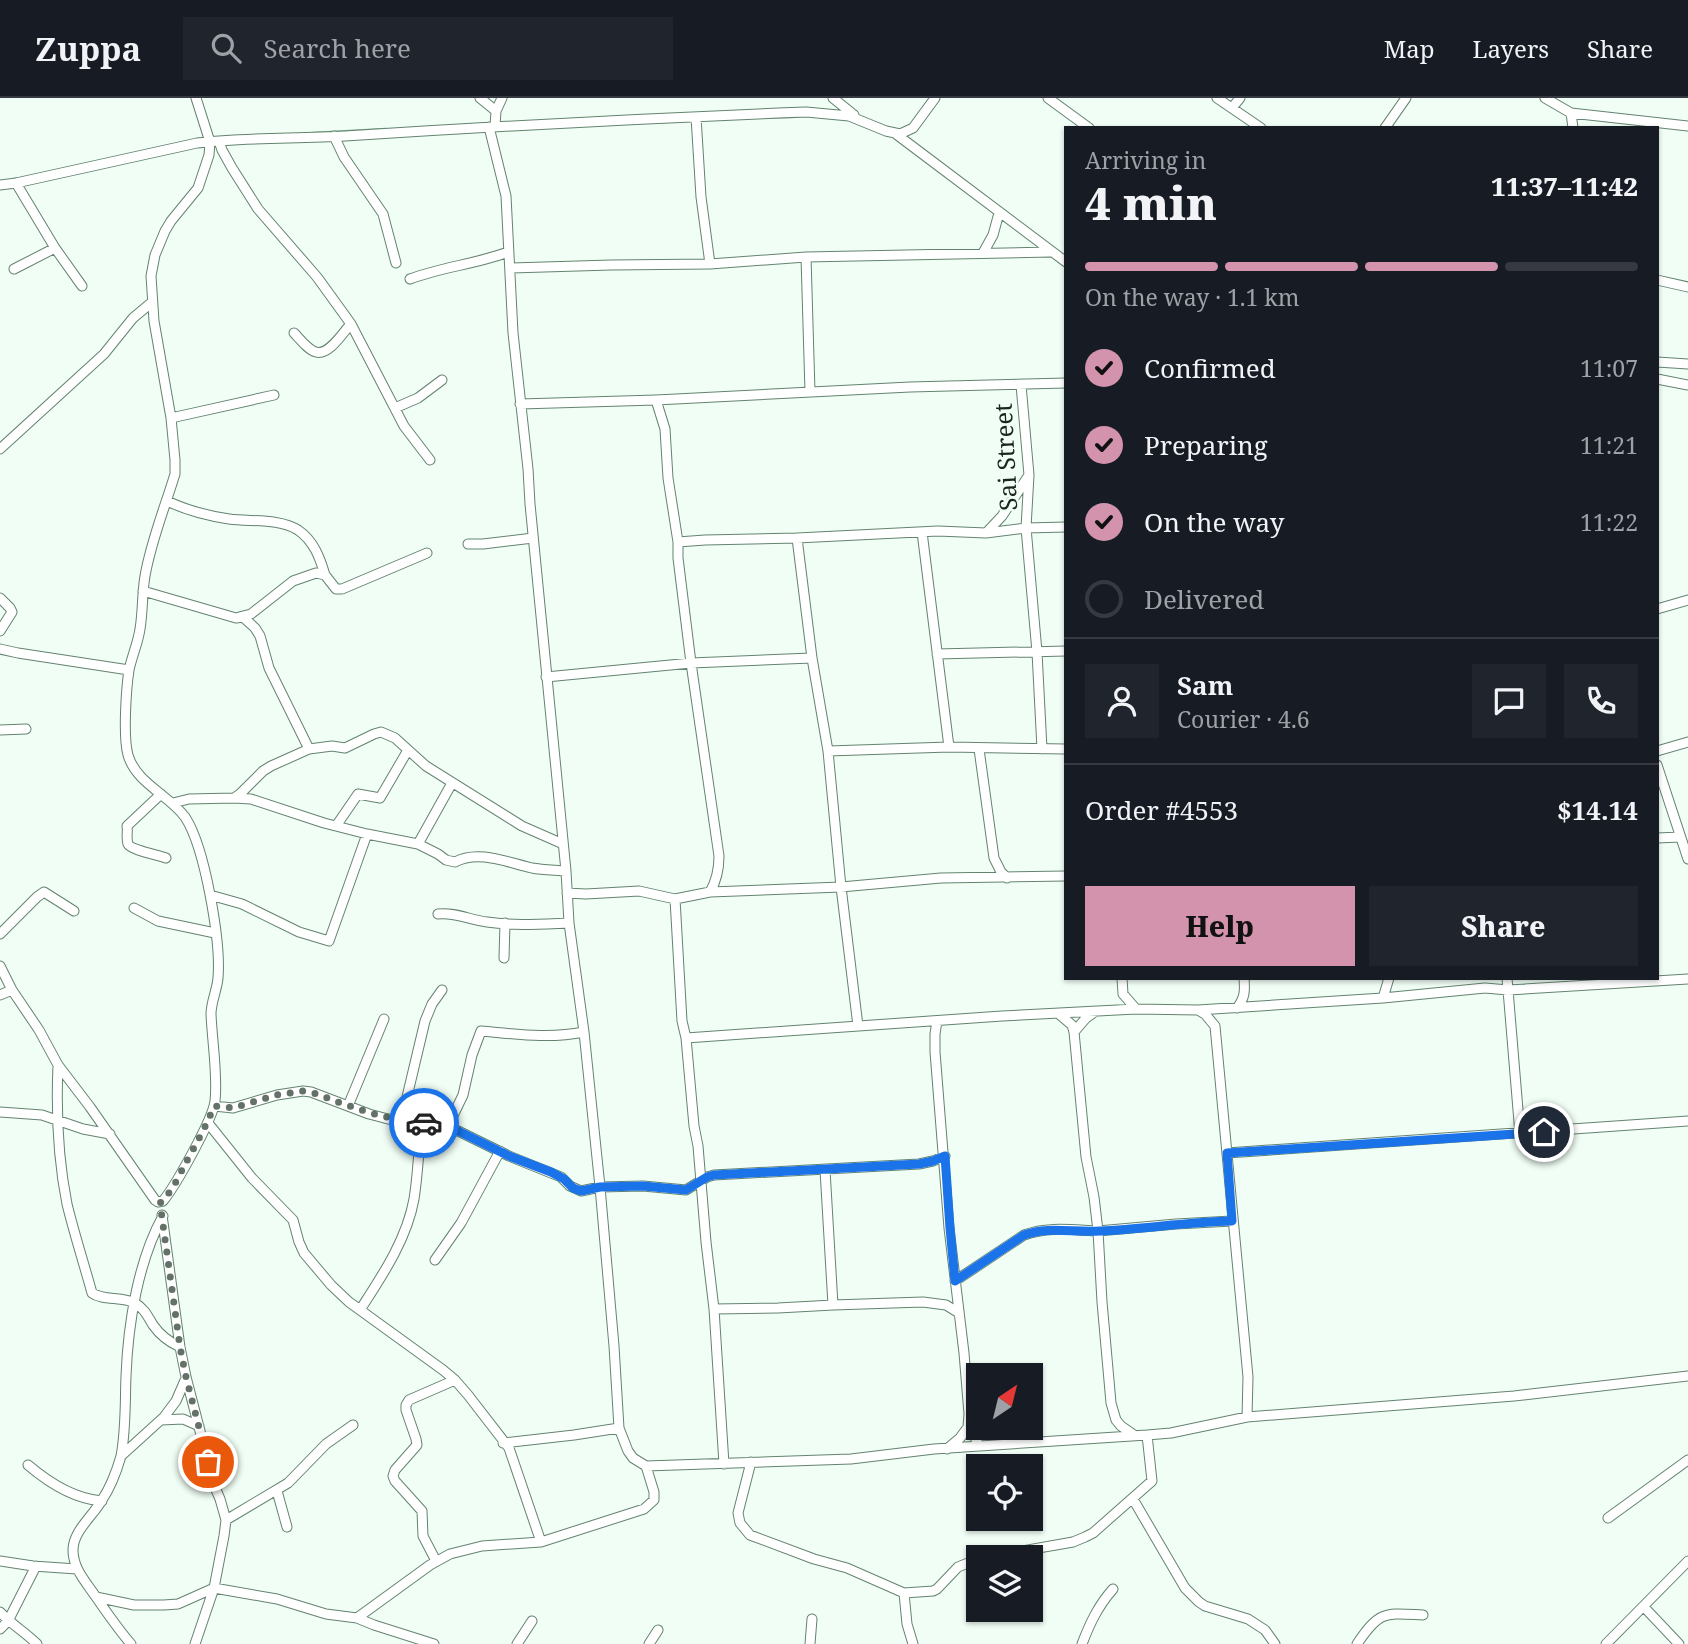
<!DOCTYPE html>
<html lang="en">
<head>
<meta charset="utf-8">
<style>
  :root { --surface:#171b24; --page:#20242c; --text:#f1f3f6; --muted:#9ea1a6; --line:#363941; --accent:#d393ac }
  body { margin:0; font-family:"Noto Serif",serif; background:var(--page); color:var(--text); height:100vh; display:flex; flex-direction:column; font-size:26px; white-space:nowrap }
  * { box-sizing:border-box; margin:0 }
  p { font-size:23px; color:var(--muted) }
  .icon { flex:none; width:38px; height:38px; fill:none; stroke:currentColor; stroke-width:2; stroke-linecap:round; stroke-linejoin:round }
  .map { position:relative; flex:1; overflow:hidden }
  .panel { position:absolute; left:1064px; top:28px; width:595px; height:854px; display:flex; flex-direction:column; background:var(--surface); border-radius:0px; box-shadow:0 2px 5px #0004 }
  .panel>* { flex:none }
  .needle { width:46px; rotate:35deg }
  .fabs { position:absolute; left:966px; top:1265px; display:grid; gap:14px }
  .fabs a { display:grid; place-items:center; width:77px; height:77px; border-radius:0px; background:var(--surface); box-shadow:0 2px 5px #0004; font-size:35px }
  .pin { position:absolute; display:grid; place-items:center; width:60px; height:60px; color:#fff; margin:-30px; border:4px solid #fff; border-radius:50%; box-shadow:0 2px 7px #0007 }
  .courier { position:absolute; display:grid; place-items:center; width:70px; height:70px; margin:-35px; border:5px solid #1a73e8; border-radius:50%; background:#fff; color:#222; box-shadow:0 2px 9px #0007 }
  .summary em { font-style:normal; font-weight:800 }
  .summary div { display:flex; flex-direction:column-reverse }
  .summary { display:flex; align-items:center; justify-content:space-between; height:119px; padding:0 21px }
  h1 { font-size:46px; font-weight:800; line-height:52px }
  .bar { display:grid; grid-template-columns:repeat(4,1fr); gap:10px 7px; align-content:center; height:84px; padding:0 21px }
  .bar i { height:9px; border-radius:5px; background:var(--line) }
  .bar .selected { background:var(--accent) }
  .bar p { grid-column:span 4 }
  .line { display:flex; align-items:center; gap:18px; padding:0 21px; border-top:2px solid var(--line) }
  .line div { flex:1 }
  .round { display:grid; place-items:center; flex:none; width:74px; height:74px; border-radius:0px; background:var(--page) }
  ol { padding:0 21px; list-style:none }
  li { display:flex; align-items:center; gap:21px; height:77px }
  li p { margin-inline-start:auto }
  li .icon { padding:7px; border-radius:50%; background:var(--accent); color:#111; stroke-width:4 }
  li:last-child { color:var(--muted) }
  li i { width:38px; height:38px; border:4px solid var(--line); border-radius:50% }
  .action { display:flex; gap:14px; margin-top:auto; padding:14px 21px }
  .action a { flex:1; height:80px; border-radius:0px; background:var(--accent); color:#111; font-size:28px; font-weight:800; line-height:80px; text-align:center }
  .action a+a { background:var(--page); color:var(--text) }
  header { display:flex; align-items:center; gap:42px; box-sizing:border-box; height:98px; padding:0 35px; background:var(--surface); border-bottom:2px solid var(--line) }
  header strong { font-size:33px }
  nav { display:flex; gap:38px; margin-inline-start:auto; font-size:24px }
  .search { width:490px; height:63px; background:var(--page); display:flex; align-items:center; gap:18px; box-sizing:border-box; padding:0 24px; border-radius:0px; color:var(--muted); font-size:26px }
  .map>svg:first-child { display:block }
</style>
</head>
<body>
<header>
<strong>Zuppa</strong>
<div class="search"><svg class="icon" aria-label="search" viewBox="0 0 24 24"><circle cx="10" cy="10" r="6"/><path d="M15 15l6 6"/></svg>Search here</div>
<nav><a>Map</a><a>Layers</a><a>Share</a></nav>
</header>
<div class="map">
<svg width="1688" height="1546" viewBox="0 0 1688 1546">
  <rect width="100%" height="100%" fill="#f0fef5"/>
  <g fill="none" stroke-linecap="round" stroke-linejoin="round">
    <path stroke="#7bb792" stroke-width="2.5" d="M 313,35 L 386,31"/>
    <g stroke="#64836f" stroke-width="11">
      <path id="minor" d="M 480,0 L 496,13
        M 833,0 L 854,17
        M 1048,0 L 1089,30
        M 1217,0 L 1261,30
        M 1545,0 L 1571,15 L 1688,28
        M 1232,10 L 1240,0
        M 1571,15 L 1573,30
        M 696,19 L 701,99 L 710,166
        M 495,28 L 496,13 L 502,0
        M 489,29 L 506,98 L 513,235 L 528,371 L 530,406 L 566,773 L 569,825 L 584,934 L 600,1089 L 614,1248 L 619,1330 L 628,1353 L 633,1360 L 646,1368 L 851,1361 L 934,1351 L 1147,1337 L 1171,1335 L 1247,1319 L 1514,1298 L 1688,1278
        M 1385,30 L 1406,0
        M 896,36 L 1066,164
        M 334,38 L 344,59 L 383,116 L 396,165
        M 219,43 L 222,52 L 232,70 L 258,111 L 317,179 L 351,226 L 404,328 L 430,362
        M 16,85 L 55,150 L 82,188
        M 0,87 L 16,85 L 197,45 C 246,39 296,41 345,38 C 499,28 652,20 806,14 L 849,18 L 886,33 L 900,36 L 913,30 L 935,0
        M 983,155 L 993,137 L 999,115
        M 806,159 L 810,294
        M 511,170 L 611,167 L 710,166 L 806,159 L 1051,154
        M 14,171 L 55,150
        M 410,181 C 442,169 476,166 508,154
        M 1657,182 L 1688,189
        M 294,235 C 300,241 308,252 316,254 C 329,258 343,234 351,226
        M 1657,264 L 1688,266
        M 1657,281 L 1688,287
        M 1021,287 L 1029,377 L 1026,430 L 1037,554 L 1042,651
        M 656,302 L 665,331 L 668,380 L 678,444 L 678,460 L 691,565 L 719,758 C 719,772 717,782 710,794
        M 520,306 L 656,302 L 910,289 L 1066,285
        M 395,310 L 418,300 L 442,282
        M 171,320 L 274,297
        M 0,351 L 104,256 L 133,220 L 151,205
        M 167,403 C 186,412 209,418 229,421 C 251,424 279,420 298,432 C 314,443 320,460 325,477
        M 922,434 L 949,649
        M 986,435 L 1002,418 L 1029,377
        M 797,440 L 812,560 L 828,653 L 841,789 L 858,928
        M 678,444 L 705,442 L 797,440 L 938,433 L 986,435 L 1026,430 L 1066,429
        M 468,446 L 483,446 L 533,440
        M 143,493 L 236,520 L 243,519 L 255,530 L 260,538 L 269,570 L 309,651
        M 0,500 L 10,510 L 12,514 L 0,533
        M 1657,511 L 1688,502
        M 239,519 L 251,516 L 293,483 L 316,475 L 325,477 L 336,491 L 342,491 L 427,455
        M 0,551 L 18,555 L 129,572
        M 937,556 L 1066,553
        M 546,579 L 691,565 L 812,560
        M 0,632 L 26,631
        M 979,651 L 994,760 L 1001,774 L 1007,780
        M 828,653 L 949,649 L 1066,651
        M 1657,653 L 1688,644
        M 1657,667 L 1688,761
        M 161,696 L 127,728 C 128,733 126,741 128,746 C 131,752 158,757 166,760
        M 234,700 L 240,696 L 263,673 L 271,668 L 309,651 L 332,648 L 345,650 L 374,636 L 381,634 L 395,640 L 426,668 L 522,728 L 563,746
        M 173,705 L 189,701 L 234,700 L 251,701 L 324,725 L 367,736 L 418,746 L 438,756 L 446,762 L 455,764 C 478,751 509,765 532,770 C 543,772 555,772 566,773
        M 336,728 L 358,696 L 380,700 L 408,652
        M 1657,740 L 1680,739
        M 418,746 L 452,685
        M 567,795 L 586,796 L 639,793 L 675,801 L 710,794 L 841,789 L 941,780 L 1066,778
        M 210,797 L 242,806 L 299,834 L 329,843 L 367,736
        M 675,801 L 682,923 L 686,940 L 694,1028 L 698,1048 L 706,1144 L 714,1211 L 724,1366
        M 134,810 L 158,823 L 215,835
        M 438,816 C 455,814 470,822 487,824 C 514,828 542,826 569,825
        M 0,836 L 37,799 L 44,794 L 74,813
        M 504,860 L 505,825
        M 0,868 L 12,892 L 39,932 L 58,967 L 90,1009 L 155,1102 L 158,1104 L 163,1103 C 176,1087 213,1021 215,1003 C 218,978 212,942 211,916 C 211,904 217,892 218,880 C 221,844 205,749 185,719 C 169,697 136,685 128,657 C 123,639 126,592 129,572 C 132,558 138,545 140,531 C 143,513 142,495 145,478 C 151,443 165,409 175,376 L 175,362 L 171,320 L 154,223 L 151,178 L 155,157 L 165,133 L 171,123 L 198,90 L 209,57 L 210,44 L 196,0
        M 1122,880 L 1123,896 L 1136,911
        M 1507,880 L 1520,1036
        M 0,897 L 12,892
        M 1383,900 L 1389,880
        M 1237,910 C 1245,900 1245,893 1244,880
        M 1198,912 L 1383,900 L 1485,890 L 1508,892 L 1688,881
        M 937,923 L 935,936 L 935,954 L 949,1130 L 964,1255 L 969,1316 L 968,1329 L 960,1340 L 947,1351
        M 1074,934 L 1086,920 L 1093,915
        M 686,940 L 1002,918 L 1136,911 L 1198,912 L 1205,916 L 1215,928 L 1248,1279 L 1247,1319
        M 58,967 C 56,1013 58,1061 67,1106 C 74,1135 84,1166 92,1195 C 103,1203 122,1198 135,1205 C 145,1211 148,1219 153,1227 C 160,1237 169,1244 180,1249
        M 214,1008 L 233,1010 L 277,997 L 303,993 L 311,994 L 369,1016 L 388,1021 L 448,1028 L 509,1058 L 561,1079 L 570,1088 L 581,1093 L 600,1089 L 643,1088 L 686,1092 L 707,1079 L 714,1077 L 919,1066 L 933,1063 L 945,1058
        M 348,1008 L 384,921
        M 0,1014 L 42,1017 L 83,1031 L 110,1036
        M 401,1024 L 425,923 L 432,906 L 442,892
        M 208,1025 L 252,1080 L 293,1122 L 299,1144 L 304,1155 L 331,1187 L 349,1204 L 443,1272 L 455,1282 L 468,1297 L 509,1350 L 541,1444
        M 448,1028 L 463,997 L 472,957 L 481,933 C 516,936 549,941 584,934
        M 1227,1055 L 1688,1023
        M 825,1072 L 833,1207
        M 162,1117 L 180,1249 L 186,1279 L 214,1387 L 220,1401 L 226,1422 L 224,1438 L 214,1490 L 195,1546
        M 435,1162 L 461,1125 L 500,1053
        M 955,1183 L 1024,1137 C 1048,1128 1073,1132 1098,1133 L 1094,1099 L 1086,1059 L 1074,934 L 1072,927 L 1059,916
        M 714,1211 L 778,1210 L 833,1207 L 923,1204 L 946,1207 L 959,1215
        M 360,1212 C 382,1178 407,1141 414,1101 C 418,1076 419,1050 421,1025
        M 161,1322 L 183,1321 L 199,1328
        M 969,1327 L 979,1348
        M 1134,1337 L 1121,1328 L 1116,1322 L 1111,1305 L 1102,1204 L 1098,1133 L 1176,1126 L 1232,1123
        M 503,1345 L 574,1337 L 619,1330
        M 121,1358 L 164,1319 L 176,1303 L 186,1280
        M 751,1364 L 738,1415 L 740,1425 L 750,1437 L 814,1461 L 847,1470 L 904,1495 L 933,1493 L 937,1491 L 958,1469 L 978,1461
        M 28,1367 C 48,1384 75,1401 102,1403
        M 277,1393 L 287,1429
        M 1133,1401 L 1185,1490 L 1199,1504 L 1205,1508 L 1248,1521 L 1265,1532 L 1275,1546
        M 1608,1420 L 1688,1362
        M 226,1422 L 288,1385 L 326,1346 L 353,1327
        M 982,1460 L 1073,1444 L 1085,1439 L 1093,1435 L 1152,1383 L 1147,1337
        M 0,1463 L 33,1468 L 77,1471
        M 436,1463 L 423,1438 L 422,1413 L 395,1383 L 393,1378 L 395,1372 L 417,1347 L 416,1341 L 406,1312 L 406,1307 L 409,1302 L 455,1282
        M 904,1495 L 907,1526 L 913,1546
        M 96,1499 L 134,1507 L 164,1507 L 178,1506 L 214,1490 L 277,1501 L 326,1516 L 357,1520 L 430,1467 L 450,1456 L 482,1448 L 541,1444 L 644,1411 L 654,1402 L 654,1394 L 646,1368
        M 1644,1509 L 1679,1546
        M 0,1514 C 11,1526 25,1534 37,1546
        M 357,1520 L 374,1527 L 434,1546
        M 0,1531 L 8,1523 L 36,1468
        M 131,1546 C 118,1531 107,1515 96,1499 C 86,1484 73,1471 73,1452 C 73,1433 93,1418 102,1402 C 110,1390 117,1372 121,1358 C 126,1332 125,1304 126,1278 C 128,1226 138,1163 163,1118
        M 517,1546 L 532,1523
        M 649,1546 L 658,1532
        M 810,1546 L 812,1521
        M 1082,1546 C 1090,1525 1098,1508 1113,1491
        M 1357,1546 C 1380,1512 1385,1515 1423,1517
        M 1606,1546 L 1688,1463"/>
    </g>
    <use href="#minor" stroke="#fff" stroke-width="9"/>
  </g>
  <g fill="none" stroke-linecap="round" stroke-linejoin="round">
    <path stroke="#647169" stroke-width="7" stroke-dasharray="0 12.6" d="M 208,1364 L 186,1279 L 180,1249 L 160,1105 C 171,1095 178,1080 184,1068 C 195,1048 206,1029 214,1008 L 233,1010 L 276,997 L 303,993 L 311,994 C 349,1008 384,1022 424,1025"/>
    <path stroke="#1a73e8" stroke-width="9" d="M 424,1025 L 448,1028 L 509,1058 L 551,1074 L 564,1081 L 573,1090 L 581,1093 L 600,1089 L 643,1088 L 686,1092 L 707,1079 L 714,1077 L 919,1066 L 933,1063 L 945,1058 L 950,1130 L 955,1183 L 1024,1137 C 1049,1128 1074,1135 1100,1133 C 1144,1131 1188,1124 1232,1123 L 1227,1055 L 1544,1034"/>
  </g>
  <g text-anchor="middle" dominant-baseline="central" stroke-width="5" stroke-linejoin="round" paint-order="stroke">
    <g font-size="24" fill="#19251d" stroke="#f0fef5">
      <text transform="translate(1005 359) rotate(-93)">Sai Street</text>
    </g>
  </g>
</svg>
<div class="fabs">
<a><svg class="needle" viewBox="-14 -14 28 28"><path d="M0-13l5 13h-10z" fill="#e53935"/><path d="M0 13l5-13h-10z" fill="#9ea1a6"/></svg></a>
<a><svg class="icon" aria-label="locate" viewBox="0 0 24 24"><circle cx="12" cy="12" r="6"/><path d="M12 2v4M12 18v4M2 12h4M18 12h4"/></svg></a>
<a><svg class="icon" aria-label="layers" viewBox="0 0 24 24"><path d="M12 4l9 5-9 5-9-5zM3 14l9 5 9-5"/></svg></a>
</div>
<div class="pin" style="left:208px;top:1364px;background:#ea580c"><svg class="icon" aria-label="bag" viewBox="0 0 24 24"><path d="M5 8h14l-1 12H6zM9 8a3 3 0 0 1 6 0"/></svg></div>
<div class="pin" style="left:1544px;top:1034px;background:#1f2937"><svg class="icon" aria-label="home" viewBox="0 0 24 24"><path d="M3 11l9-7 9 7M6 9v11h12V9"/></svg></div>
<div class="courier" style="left:424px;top:1025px"><svg class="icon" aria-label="car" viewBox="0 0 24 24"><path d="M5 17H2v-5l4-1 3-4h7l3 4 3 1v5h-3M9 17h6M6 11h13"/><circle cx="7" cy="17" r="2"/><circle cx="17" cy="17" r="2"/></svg></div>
<section class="panel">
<div class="summary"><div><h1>4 min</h1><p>Arriving in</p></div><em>11:37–11:42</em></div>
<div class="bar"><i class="selected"></i><i class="selected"></i><i class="selected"></i><i></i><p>On the way · 1.1 km</p></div>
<ol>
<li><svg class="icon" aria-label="check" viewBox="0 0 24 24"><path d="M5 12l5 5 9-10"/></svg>Confirmed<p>11:07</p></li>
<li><svg class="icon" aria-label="check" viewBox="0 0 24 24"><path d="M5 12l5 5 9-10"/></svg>Preparing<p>11:21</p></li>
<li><svg class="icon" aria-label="check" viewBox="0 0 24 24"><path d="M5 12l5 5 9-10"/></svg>On the way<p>11:22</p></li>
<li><i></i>Delivered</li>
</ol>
<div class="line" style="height:126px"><a class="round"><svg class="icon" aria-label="person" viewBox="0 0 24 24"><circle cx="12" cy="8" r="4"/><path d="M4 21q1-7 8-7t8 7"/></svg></a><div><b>Sam</b><p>Courier · 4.6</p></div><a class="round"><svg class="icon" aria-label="chat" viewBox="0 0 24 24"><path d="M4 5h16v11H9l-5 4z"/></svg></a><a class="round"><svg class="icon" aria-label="phone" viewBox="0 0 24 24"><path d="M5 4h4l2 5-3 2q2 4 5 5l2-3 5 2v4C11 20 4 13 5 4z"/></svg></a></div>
<div class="line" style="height:91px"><div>Order #4553</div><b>$14.14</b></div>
<div class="action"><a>Help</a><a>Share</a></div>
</section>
</div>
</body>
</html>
